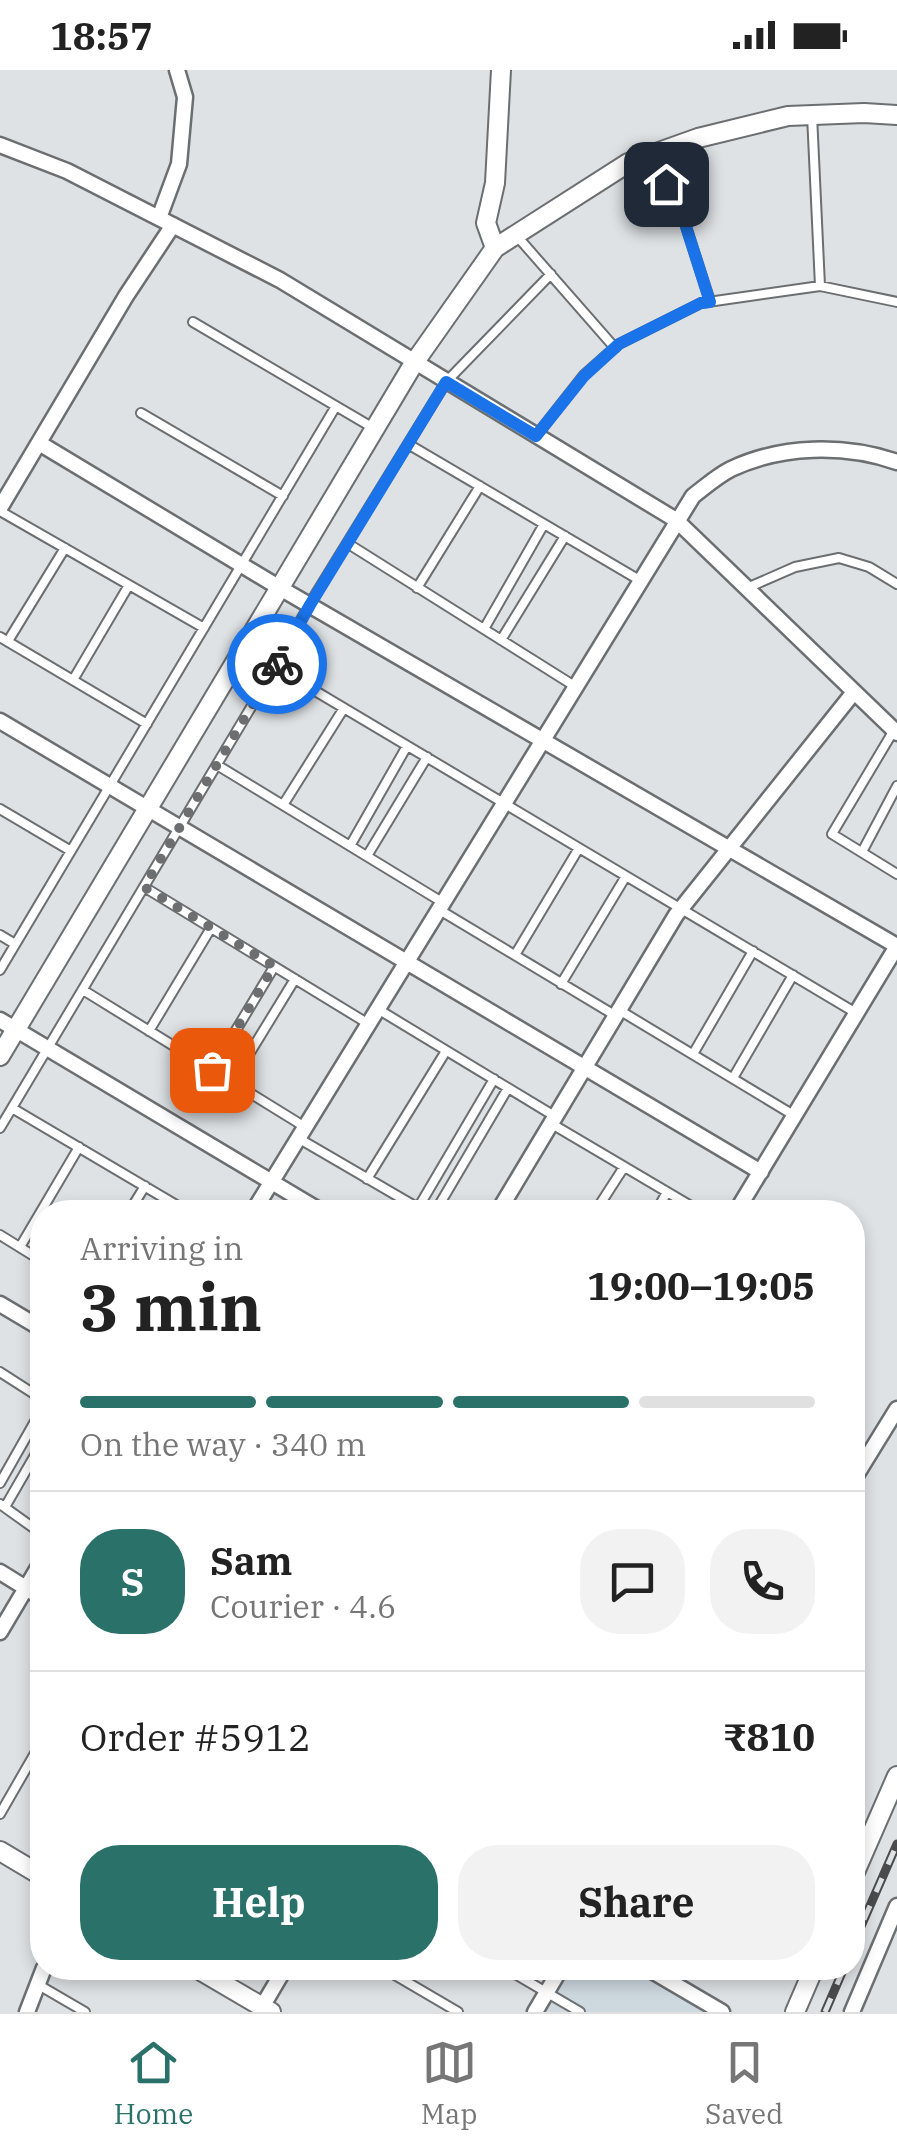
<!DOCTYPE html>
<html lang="en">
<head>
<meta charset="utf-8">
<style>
  :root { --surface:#fff; --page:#f2f2f2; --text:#222; --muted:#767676; --line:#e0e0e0; --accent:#297169 }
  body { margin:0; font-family:"IBM Plex Serif",serif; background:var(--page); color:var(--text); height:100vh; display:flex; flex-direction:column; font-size:38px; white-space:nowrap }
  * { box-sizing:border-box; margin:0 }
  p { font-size:32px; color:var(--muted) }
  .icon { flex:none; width:55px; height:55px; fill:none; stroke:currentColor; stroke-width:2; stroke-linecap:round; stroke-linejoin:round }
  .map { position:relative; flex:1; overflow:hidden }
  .sheet { position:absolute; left:30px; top:1130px; width:835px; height:780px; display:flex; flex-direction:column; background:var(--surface); border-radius:40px; box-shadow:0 5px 15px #0003 }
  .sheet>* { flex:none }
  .pin { position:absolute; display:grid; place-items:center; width:85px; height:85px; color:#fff; margin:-42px; border-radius:20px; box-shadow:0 5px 15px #0006 }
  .courier { position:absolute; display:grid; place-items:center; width:100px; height:100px; margin:-50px; border:8px solid #1a73e8; border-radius:50%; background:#fff; color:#222; box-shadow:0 2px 12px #0007 }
  .headline em { font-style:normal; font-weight:700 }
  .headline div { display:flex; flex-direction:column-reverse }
  .headline { display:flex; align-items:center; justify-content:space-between; height:170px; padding:0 50px }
  h1 { font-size:65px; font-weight:700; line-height:75px }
  .bar { display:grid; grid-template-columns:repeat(4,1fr); gap:15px 10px; align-content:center; height:120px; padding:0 50px }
  .bar i { height:12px; border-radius:8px; background:var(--line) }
  .bar .selected { background:var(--accent) }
  .bar p { grid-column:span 4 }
  .line { display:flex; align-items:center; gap:25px; padding:0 50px; border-top:2px solid var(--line) }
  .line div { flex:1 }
  .round { display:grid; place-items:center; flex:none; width:105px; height:105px; border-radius:40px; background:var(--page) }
  .action { display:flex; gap:20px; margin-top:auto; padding:20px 50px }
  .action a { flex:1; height:115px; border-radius:40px; background:var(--accent); color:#fff; font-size:40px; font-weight:700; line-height:115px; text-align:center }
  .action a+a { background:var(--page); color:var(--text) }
  .status { display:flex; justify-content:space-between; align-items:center; height:70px; padding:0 50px; background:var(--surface); direction:ltr }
  .status svg { height:28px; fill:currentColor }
  .dock { display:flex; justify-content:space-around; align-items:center; height:140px; border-top:2px solid var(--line); background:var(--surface); font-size:28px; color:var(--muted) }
  .dock a { display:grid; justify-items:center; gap:5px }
  .dock .selected { color:var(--accent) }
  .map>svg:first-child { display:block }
</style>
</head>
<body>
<div class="status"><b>18:57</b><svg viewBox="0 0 49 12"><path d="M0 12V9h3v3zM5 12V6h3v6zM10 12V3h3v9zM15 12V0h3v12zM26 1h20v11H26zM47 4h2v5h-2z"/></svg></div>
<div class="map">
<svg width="897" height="1942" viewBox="0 0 897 1942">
  <rect width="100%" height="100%" fill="#dfe2e5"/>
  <path fill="#ced8df" d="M 567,1898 L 636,1898 L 708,1942 L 542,1942 Z"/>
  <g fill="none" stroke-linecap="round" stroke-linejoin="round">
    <g stroke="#6b6f71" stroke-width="12">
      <path id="service" d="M 812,45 L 820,216
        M 649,86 L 682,144 L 710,231
        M 516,165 L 615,278
        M 193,252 L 375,359
        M 141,343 L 283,426
        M 536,366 L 584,305 L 619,274 L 701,233 L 820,216 L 897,232
        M 408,374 L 641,511
        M 0,441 L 204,558
        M 347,473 L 576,617
        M 417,518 L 480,416
        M 747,518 L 795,497 L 839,488 L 869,497 L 897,514
        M 484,559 L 544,454
        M 0,567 L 147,654
        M 501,570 L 565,466
        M 8,571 L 65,478
        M 275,597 L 856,943
        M 73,610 L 129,515
        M 894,660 L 832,764 L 897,804
        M 217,695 L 442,832
        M 283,735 L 344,638
        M 0,739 L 71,781
        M 350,776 L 407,676
        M 862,782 L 897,716
        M 367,786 L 427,687
        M 144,817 L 367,953
        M 438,839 L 616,946
        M 0,865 L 15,874
        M 515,885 L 579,778
        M 0,900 L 336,336
        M 561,914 L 626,806
        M 83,920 L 305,1057
        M 376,938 L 556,1047
        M 619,940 L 795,1046
        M 149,961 L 211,858
        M 693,984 L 753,881
        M 212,1000 L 274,897
        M 733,1008 L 793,905
        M 232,1012 L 295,909
        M 12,1038 L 188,1142
        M 552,1054 L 701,1142
        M 0,1058 L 275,597 L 309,535 L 446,312 L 551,204
        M 298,1068 L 425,1142
        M 367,1109 L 446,981
        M 418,1138 L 494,1009
        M 129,1142 L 145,1116
        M 156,1142 L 164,1128
        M 435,1142 L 508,1018
        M 595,1142 L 624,1097
        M 656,1142 L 667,1122
        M 0,1165 L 42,1191
        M 20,1177 L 79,1077
        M 0,1302 L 42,1329
        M 0,1413 L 42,1339
        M 0,1434 L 42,1464
        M 5,1437 L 42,1373
        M 0,1744 L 42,1671
        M 383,1898 L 458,1942
        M 505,1898 L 580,1942
        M 37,1914 L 85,1942"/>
    </g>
    <g stroke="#6b6f71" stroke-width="19">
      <path id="minor" d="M 0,75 L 67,101 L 280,210 L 676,450 L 897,663
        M 159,148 L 179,94 L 185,27 L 177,0
        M 39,373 L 280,518 L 897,876 L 736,1142
        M 0,438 L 126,226 L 173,155
        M 0,651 L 761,1102
        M 0,950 L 322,1142
        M 253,1142 L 693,426 C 705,417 717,406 731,399 C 782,375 844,374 897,392
        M 498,1142 L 676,845 L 854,622
        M 0,1234 L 42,1259
        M 852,1412 L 897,1339
        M 0,1502 L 42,1528
        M 0,1562 L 42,1491
        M 647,1898 L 722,1942
        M 262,1937 L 285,1898
        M 27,1942 L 44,1898
        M 535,1942 L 561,1898
        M 852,1942 L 897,1836"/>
    </g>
    <g stroke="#6b6f71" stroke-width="22">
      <path id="tertiary" d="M 495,178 L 486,153 L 495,113 L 501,0
        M 0,986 L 414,293 L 495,178 L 628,93 L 698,68 L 788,46 L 864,43 L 897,45
        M 0,1781 L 42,1806
        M 852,1809 L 897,1706
        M 196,1898 L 271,1942
        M 795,1942 L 814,1898"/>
    </g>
    <use href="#service" stroke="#fff" stroke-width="8"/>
    <use href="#minor" stroke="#fff" stroke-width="14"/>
    <use href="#tertiary" stroke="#fff" stroke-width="18"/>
    <g stroke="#4a4b4c" stroke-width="9">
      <path id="rail" d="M 852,1877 L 897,1774
        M 825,1942 L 844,1898"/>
    </g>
    <use href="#rail" stroke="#dfe2e5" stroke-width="5" stroke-dasharray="15" stroke-linecap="butt"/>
  </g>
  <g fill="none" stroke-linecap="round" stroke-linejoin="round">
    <path stroke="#6c6e6f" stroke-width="10" stroke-dasharray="0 18" d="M 212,1000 L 274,896 L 144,817 L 277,594"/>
    <path stroke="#1a73e8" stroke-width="12" d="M 277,594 L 310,535 L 446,312 L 536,366 L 584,306 L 619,274 L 701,233 L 710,232 L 682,144 L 666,114"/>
  </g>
</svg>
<div class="pin" style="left:212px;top:1000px;background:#ea580c"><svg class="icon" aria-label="bag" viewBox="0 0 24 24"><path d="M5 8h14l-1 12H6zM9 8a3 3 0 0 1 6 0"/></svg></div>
<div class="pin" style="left:666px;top:114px;background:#1f2937"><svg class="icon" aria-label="home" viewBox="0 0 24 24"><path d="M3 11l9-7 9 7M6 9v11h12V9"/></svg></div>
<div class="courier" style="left:277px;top:594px"><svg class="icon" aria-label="bike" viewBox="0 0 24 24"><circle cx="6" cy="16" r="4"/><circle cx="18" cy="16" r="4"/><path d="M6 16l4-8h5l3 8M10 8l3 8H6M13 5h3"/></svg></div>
<section class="sheet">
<div class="headline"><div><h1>3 min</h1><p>Arriving in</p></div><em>19:00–19:05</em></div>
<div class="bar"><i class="selected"></i><i class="selected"></i><i class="selected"></i><i></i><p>On the way · 340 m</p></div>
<div class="line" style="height:180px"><b class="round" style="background:var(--accent);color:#fff">S</b><div><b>Sam</b><p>Courier · 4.6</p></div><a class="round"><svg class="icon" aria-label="chat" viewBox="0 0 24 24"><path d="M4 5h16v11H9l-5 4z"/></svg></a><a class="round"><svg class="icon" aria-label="phone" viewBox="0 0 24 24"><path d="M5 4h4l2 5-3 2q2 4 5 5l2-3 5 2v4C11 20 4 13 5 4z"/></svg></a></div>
<div class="line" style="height:130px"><div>Order #5912</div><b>₹810</b></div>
<div class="action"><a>Help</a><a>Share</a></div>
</section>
</div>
<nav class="dock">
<a class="selected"><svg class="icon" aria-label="home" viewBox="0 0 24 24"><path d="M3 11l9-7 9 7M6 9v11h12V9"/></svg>Home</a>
<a><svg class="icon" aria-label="map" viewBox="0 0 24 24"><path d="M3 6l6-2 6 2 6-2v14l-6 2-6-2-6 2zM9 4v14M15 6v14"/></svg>Map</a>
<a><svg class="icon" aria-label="saved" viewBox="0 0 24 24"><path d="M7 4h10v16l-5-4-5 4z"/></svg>Saved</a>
</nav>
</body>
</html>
